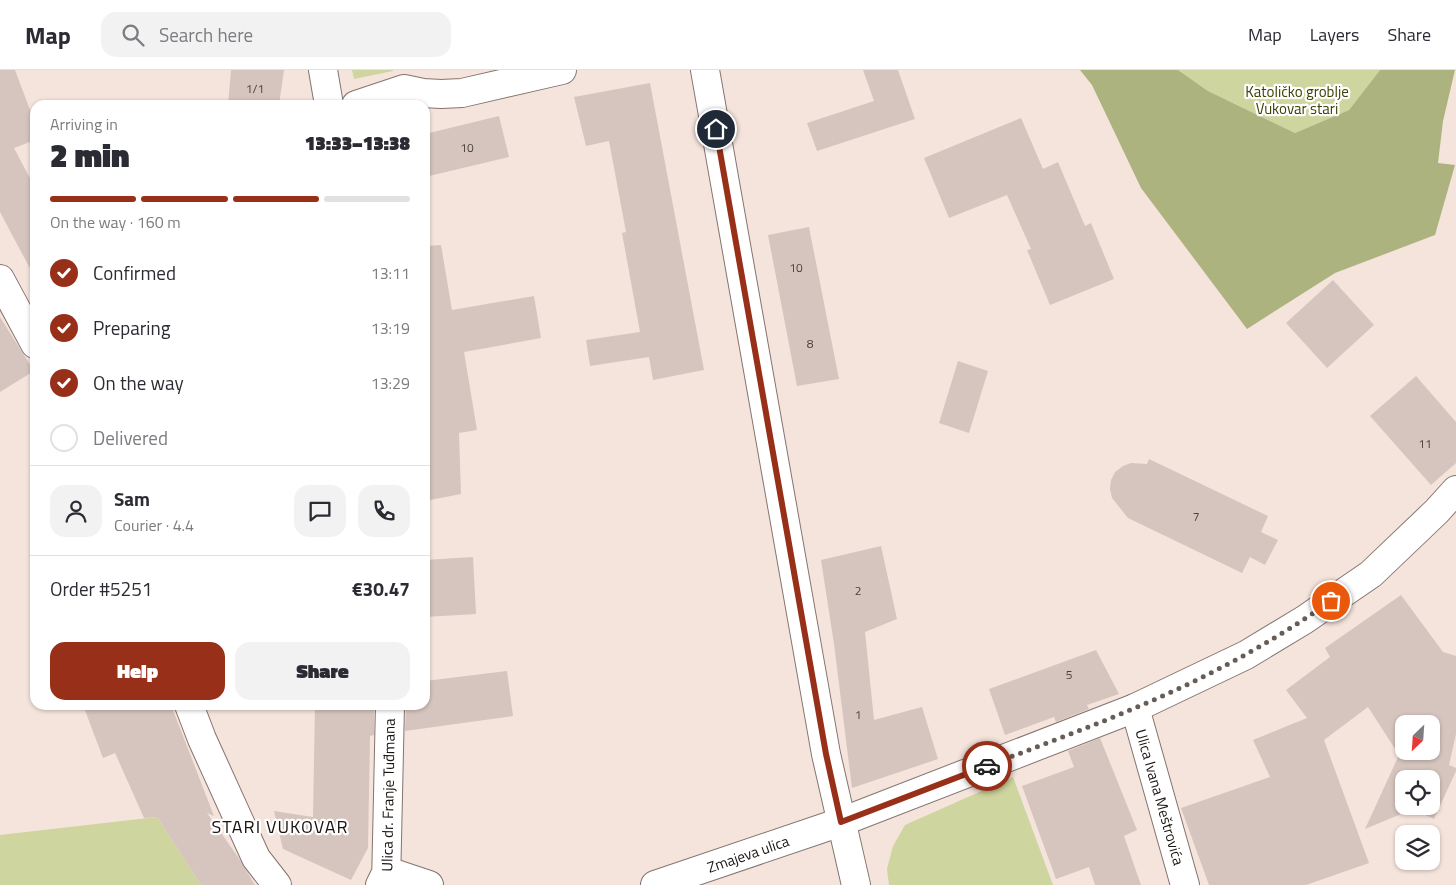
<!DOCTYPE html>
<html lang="en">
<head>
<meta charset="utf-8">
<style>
  :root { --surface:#fff; --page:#f2f2f3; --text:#2b2b33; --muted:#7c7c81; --line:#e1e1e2; --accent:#983019 }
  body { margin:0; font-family:"Titillium Web",sans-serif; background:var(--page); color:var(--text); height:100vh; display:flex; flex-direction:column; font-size:19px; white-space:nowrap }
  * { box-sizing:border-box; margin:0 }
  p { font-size:16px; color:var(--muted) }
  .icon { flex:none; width:28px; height:28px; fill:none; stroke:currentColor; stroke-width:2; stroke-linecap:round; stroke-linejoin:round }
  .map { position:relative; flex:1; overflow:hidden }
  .sheet { position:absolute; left:30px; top:30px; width:400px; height:610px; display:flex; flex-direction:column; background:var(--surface); border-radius:15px; box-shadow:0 1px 4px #0004 }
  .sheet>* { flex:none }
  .needle { width:32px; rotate:205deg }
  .controls { position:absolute; left:1395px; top:645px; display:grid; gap:10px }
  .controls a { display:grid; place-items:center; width:45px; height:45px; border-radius:10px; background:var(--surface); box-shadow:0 1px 4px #0004; font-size:25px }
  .pin { position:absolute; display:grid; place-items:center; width:42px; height:42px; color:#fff; margin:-21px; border:2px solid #fff; border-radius:50%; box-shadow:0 1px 5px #0007 }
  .courier { position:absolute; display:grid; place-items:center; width:50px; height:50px; margin:-25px; border:4px solid #983019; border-radius:50%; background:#fff; color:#222; box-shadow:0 1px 6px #0007 }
  .summary em { font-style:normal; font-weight:800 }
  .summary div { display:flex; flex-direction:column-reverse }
  .summary { display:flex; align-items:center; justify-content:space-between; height:85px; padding:0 20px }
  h1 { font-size:32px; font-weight:800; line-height:38px }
  .bar { display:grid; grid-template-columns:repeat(4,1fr); gap:8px 5px; align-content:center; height:60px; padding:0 20px }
  .bar i { height:6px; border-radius:4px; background:var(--line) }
  .bar .selected { background:var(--accent) }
  .bar p { grid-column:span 4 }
  .line { display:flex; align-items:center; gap:12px; padding:0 20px; border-top:1px solid var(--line) }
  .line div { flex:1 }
  .round { display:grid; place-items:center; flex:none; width:52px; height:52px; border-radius:15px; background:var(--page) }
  ol { padding:0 20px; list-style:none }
  li { display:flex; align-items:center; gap:15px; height:55px }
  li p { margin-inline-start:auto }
  li .icon { padding:5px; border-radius:50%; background:var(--accent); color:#fff; stroke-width:4 }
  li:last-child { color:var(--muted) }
  li i { width:28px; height:28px; border:2px solid var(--line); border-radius:50% }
  .action { display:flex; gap:10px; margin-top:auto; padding:10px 20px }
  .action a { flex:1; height:58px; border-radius:15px; background:var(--accent); color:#fff; font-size:20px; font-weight:800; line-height:58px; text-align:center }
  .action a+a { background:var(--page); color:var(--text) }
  header { display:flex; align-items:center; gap:30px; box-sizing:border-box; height:70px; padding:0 25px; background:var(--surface); border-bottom:1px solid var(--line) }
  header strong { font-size:24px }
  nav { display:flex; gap:28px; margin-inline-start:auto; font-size:18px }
  .search { width:350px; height:45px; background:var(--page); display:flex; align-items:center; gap:12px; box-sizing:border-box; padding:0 18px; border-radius:15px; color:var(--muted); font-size:19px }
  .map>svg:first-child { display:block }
</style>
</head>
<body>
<header>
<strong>Map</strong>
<div class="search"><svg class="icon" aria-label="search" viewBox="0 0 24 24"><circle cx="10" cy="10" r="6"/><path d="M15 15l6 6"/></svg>Search here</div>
<nav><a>Map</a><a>Layers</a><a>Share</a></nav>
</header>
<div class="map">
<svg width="1456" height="815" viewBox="0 0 1456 815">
  <rect width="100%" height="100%" fill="#f5e4dc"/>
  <path fill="#ced59f" d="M 352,0 L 393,0 L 393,1 L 354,9 Z
    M 1178,0 L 1380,0 L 1349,40 L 1295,63 L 1208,21 Z
    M 1013,707 L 1053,815 L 889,815 L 887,799 L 893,776 L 905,755 Z
    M 157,747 L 201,815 L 0,815 L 0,765 Z"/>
  <path fill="#adb37e" d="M 1080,0 L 1178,0 L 1208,21 L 1295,63 L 1349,40 L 1380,0 L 1455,0 L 1443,51 L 1438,93 L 1455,95 L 1435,165 L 1335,203 L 1247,259 L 1141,118 L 1092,15 Z"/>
  <path fill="#d6c5be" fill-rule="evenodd" d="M 0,0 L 15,0 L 35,53 L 35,70 L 14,78 L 35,118 L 35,208 L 0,142 Z
    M 231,0 L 284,0 L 279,35 L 228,35 Z
    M 863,0 L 898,0 L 915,49 L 817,81 L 807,53 L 874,31 Z
    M 650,13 L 704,300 L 653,310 L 649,287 L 590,296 L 586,270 L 640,262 L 622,163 L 626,162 L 609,71 L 586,76 L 574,27 Z
    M 499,46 L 509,87 L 425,107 L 425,64 Z
    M 1021,48 L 1043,99 L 1058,92 L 1085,156 L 1091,153 L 1114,209 L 1050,235 L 1027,180 L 1031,179 L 1007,125 L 949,148 L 924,88 Z
    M 809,157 L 839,309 L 797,316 L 768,165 Z
    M 441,175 L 452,240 L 534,226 L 541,268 L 464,282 L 477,360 L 459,363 L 461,424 L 425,431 L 425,176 Z
    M 1333,210 L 1374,255 L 1327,298 L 1286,253 Z
    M 0,247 L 34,301 L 0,322 Z
    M 958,291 L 988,301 L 969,363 L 939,353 Z
    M 1416,306 L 1456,352 L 1456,393 L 1431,415 L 1370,346 Z
    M 1149,389 L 1268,446 L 1261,462 L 1278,470 L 1265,495 L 1250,487 L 1242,503 L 1128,448 L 1112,428 L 1110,419 L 1111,410 L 1115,402 L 1123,396 L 1131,393 L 1147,394 Z
    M 881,476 L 897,549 L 865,562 L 874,650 L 922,637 L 938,689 L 852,718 L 834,574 L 821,490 Z
    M 473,487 L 476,544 L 425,547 L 425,490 Z
    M 1401,525 L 1443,582 L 1456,586 L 1456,664 L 1449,695 L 1456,698 L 1456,701 L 1434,749 L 1413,739 L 1365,759 L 1399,685 L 1368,637 L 1324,670 L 1369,793 L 1306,815 L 1209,815 L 1181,738 L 1270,707 L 1253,670 L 1307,648 L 1286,620 L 1330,587 L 1325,578 ZM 1404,654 L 1431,654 L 1431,681 L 1404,681 ZM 1404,709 L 1431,709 L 1431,736 L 1404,736 Z
    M 1096,580 L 1119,624 L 1087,635 L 1089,639 L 1056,652 L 1054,647 L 1005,665 L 989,619 Z
    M 507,601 L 513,646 L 405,661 L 406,635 L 425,635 L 425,611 Z
    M 83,635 L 171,635 L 214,746 L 207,743 L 238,787 L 255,815 L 201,815 L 157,747 L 144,748 L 115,683 L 103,688 Z
    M 315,635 L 374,635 L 374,665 L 370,666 L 368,778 L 351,810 L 283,779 L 274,741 L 313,747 Z
    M 1100,668 L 1137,760 L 1124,766 L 1141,815 L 1095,815 L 1089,797 L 1056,809 L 1022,716 L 1074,697 L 1068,681 Z"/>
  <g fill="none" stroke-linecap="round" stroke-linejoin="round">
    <g stroke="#84746e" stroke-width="30">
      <path id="street" d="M 323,0 L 329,35
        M 356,35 L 404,19 L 423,23 L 441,24 L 462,23 L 562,0
        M 0,209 L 35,274
        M 189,635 L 202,669 L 256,788 L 277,815
        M 1135,638 L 1185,815
        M 380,815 L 387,801 L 429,815
        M 386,815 L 390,635
        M 655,815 L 841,752"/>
    </g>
    <g stroke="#84746e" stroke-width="30">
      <path id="secondary" d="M 841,752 L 1135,638 L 1246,585 L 1304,550 L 1371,504 L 1437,441 L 1456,420"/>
    </g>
    <g stroke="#84746e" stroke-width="30">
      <path id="primary" d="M 705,0 L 826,684 L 856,815"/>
    </g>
    <use href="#street" stroke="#fff" stroke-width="28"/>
    <use href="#secondary" stroke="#fff" stroke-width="28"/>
    <use href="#primary" stroke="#fff" stroke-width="28"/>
  </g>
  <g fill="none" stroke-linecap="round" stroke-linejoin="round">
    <path stroke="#675d58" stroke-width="5" stroke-dasharray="0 9" d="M 987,696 C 1036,677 1086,659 1135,638 C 1204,609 1270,574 1331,531"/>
    <path stroke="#983019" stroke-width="6" d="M 716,59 L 826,684 L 841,752 L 987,696"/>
  </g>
  <g text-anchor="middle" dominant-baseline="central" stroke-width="4.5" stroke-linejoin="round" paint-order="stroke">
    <g font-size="12" fill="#49403c">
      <text x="255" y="18">1/1</text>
      <text x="467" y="77">10</text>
      <text x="796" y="197">10</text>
      <text x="810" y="273">8</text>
      <text x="1425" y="373">11</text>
      <text x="1196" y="446">7</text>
      <text x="858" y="520">2</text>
      <text x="1069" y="604">5</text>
      <text x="858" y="644">1</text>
    </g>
    <g font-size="15" fill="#3d4100" stroke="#fff">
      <text x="1297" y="21">Katoličko groblje<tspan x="1297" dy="17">Vukovar stari</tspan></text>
    </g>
    <g font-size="15" fill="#1a1411" stroke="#fff">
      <text transform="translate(388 725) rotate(-89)">Ulica dr. Franje Tuđmana</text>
      <text transform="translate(1160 727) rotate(74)">Ulica Ivana Meštrovića</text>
      <text transform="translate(748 784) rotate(-19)">Zmajeva ulica</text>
    </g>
    <g font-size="18" letter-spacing="1" fill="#1a1411" stroke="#fff">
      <text x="280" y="756">STARI VUKOVAR</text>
    </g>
  </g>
</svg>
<div class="controls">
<a><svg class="needle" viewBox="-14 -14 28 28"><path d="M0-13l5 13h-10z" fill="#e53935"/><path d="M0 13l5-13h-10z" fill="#7c7c81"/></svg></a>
<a><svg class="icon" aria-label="locate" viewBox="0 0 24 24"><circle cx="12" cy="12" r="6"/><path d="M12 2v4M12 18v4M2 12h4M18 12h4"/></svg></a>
<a><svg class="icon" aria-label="layers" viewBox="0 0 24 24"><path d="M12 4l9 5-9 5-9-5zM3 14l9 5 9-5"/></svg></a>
</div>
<div class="pin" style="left:1331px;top:531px;background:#ea580c"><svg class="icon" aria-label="bag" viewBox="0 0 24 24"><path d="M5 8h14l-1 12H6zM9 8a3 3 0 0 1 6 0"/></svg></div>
<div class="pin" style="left:716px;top:59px;background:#1f2937"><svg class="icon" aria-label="home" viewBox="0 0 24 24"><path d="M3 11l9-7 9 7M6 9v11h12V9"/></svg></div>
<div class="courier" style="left:987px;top:696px"><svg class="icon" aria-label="car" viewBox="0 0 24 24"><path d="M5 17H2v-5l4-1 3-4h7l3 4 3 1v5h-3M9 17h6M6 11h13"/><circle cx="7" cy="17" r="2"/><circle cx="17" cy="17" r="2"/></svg></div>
<section class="sheet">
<div class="summary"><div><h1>2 min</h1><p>Arriving in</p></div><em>13:33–13:38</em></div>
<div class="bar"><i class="selected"></i><i class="selected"></i><i class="selected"></i><i></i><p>On the way · 160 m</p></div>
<ol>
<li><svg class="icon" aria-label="check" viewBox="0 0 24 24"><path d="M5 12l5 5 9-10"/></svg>Confirmed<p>13:11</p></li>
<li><svg class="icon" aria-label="check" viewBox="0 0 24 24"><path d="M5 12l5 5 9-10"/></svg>Preparing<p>13:19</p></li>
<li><svg class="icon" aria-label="check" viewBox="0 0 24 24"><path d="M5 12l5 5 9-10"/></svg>On the way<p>13:29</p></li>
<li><i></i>Delivered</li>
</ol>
<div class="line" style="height:90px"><a class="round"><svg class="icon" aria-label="person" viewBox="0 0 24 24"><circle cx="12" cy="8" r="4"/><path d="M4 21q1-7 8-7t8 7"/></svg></a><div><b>Sam</b><p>Courier · 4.4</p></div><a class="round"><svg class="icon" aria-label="chat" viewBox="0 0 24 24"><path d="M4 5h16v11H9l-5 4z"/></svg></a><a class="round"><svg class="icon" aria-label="phone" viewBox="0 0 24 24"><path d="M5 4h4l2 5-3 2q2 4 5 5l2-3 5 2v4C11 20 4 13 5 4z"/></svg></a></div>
<div class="line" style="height:65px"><div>Order #5251</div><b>€30.47</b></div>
<div class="action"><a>Help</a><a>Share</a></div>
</section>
</div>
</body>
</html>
